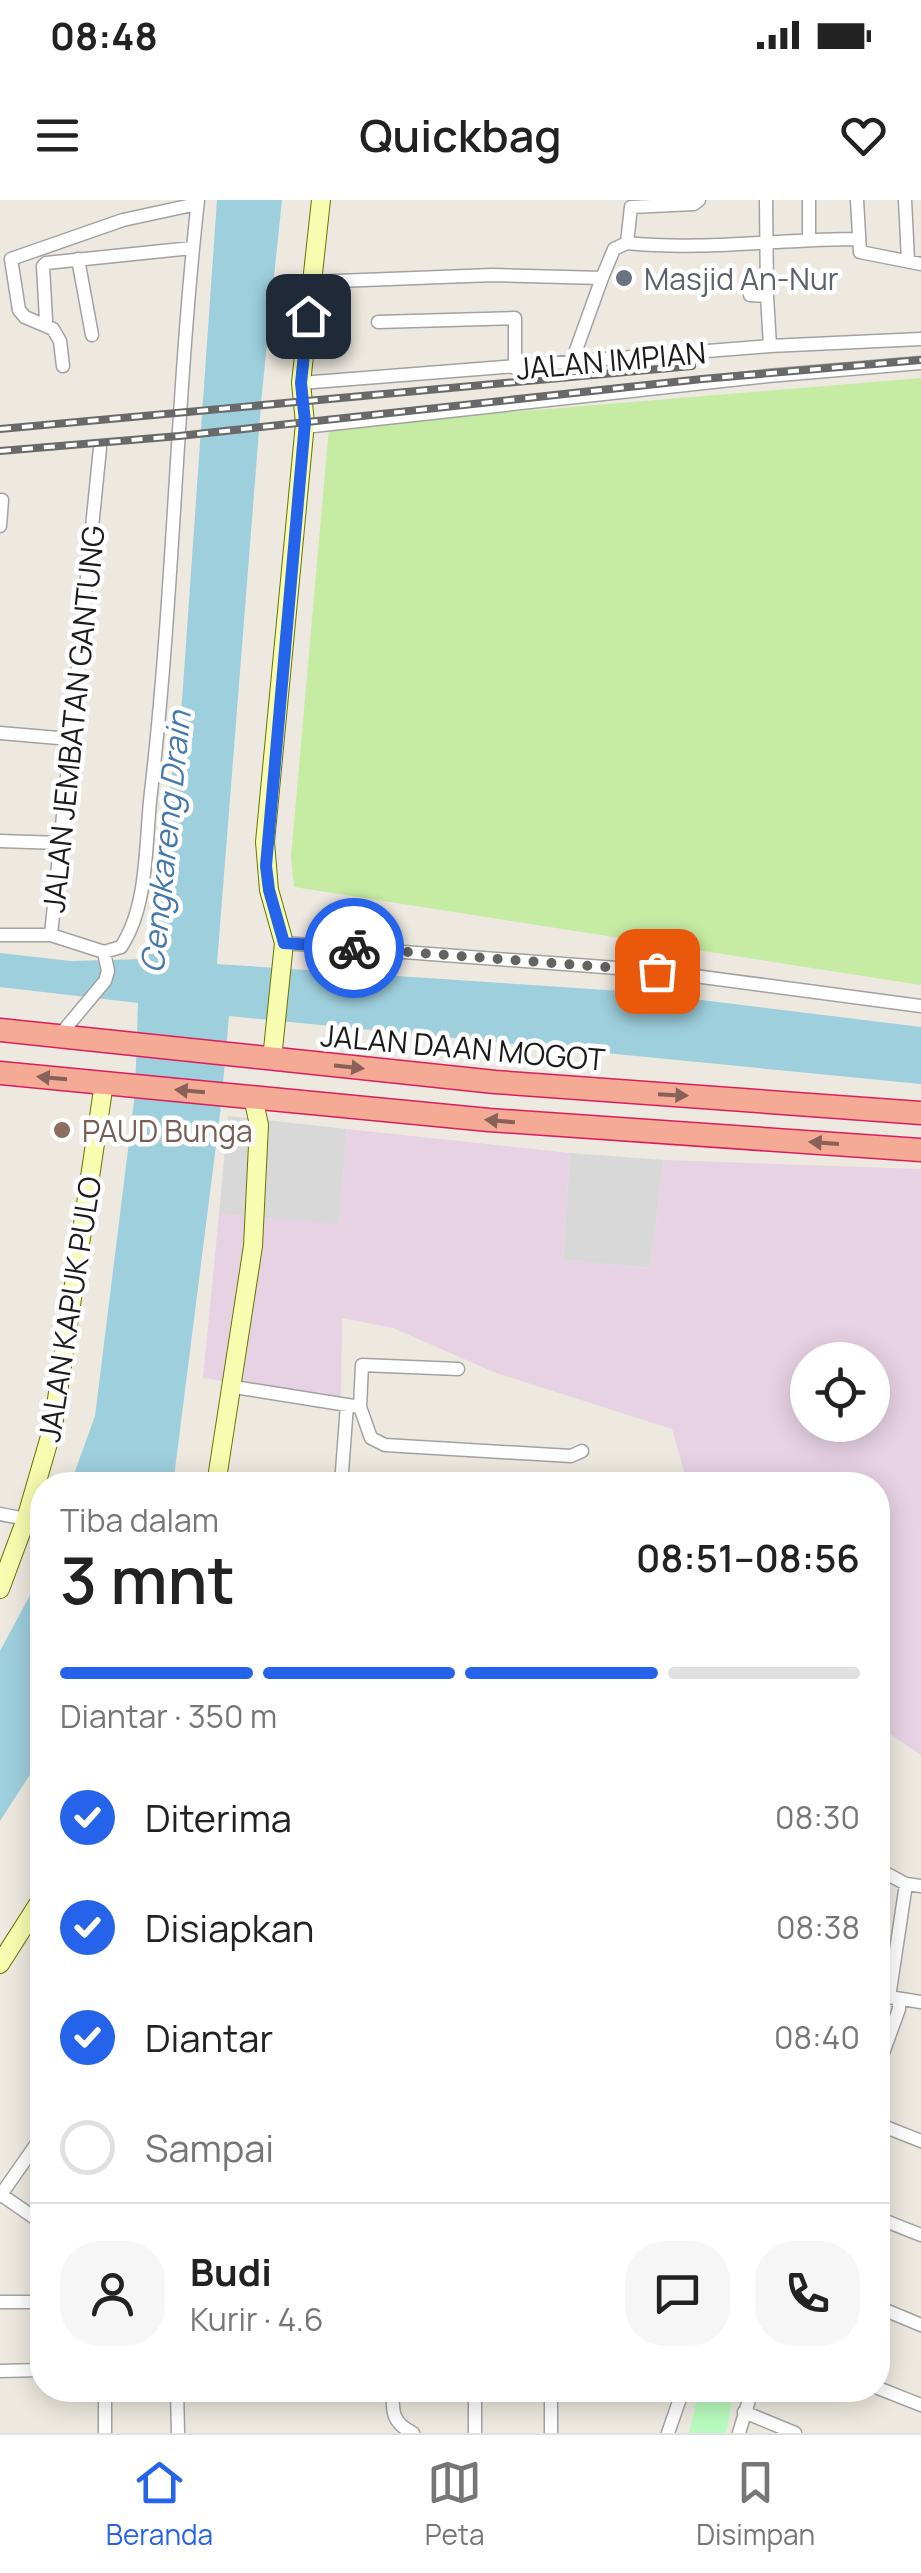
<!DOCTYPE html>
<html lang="id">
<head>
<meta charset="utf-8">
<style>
  :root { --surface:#fff; --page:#f6f6f6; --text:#222; --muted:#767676; --line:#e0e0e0; --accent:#2563eb }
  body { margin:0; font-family:Manrope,sans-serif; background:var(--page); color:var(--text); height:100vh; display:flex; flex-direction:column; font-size:38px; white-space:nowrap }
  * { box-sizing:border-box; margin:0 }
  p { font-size:32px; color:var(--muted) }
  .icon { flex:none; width:55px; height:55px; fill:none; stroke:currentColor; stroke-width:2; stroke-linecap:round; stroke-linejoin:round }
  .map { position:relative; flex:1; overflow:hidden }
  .details { position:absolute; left:30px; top:1272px; width:860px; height:930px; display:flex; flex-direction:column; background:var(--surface); border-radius:40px; box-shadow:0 5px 25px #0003 }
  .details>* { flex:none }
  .fabs { position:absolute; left:790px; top:1142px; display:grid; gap:20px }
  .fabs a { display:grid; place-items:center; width:100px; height:100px; border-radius:50%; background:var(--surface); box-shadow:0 5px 25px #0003; font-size:50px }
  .pin { position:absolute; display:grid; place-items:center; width:85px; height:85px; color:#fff; margin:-42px; border-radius:20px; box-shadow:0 5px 15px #0006 }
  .courier { position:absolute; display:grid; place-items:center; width:100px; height:100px; margin:-50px; border:8px solid #2563eb; border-radius:50%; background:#fff; color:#222; box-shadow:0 2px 12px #0007 }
  .headline em { font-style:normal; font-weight:600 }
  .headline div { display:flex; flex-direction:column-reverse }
  .headline { display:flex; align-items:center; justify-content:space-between; height:170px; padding:0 30px }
  h1 { font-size:65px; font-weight:600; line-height:75px }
  .bar { display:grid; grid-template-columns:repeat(4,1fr); gap:15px 10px; align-content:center; height:120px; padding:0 30px }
  .bar i { height:12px; border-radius:8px; background:var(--line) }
  .bar .on { background:var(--accent) }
  .bar p { grid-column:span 4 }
  .line { display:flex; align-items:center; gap:25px; padding:0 30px; border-top:2px solid var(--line) }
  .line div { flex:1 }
  .round { display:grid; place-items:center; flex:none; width:105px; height:105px; border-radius:40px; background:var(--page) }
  ol { padding:0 30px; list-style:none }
  li { display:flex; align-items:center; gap:30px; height:110px }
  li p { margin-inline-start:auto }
  li .icon { padding:10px; border-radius:50%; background:var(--accent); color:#fff; stroke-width:4 }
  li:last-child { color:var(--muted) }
  li i { width:55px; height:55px; border:5px solid var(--line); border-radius:50% }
  .status { display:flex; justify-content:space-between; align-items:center; height:70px; padding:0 50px; background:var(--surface); direction:ltr }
  .status svg { height:28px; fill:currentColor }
  header { display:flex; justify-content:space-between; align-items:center; height:130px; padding:0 30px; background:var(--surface); font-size:45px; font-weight:600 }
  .tab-bar { display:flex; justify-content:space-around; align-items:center; height:140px; border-top:2px solid var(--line); background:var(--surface); font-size:28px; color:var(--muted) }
  .tab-bar a { display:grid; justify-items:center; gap:5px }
  .tab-bar .on { color:var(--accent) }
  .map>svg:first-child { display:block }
</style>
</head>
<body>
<div class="status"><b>08:48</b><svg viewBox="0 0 49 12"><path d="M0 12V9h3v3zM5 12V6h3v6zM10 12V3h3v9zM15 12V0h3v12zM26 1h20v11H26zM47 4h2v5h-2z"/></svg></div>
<header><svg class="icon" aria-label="menu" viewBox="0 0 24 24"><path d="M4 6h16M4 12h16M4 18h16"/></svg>Quickbag<svg class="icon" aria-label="heart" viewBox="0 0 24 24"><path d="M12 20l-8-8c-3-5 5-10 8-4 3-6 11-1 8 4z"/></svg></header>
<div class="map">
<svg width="921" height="2233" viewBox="0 0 921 2233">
  <rect width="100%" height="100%" fill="#ede9e0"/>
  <path fill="#d9d8d8" d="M 228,916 L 347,929 L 339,1025 L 219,1014 Z
    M 570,953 L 664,960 L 650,1068 L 563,1060 Z"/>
  <path fill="#e7d2e3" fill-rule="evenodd" d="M 347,929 L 570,953 L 563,1060 L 650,1068 L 664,960 L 921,969 L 921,1555 L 878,1526 L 878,1285 L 688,1285 L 672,1229 L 496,1173 L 393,1128 L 342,1118 L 341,1201 L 203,1178 L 219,1014 L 339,1024 ZM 808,1160 L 872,1160 L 872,1225 L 808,1225 Z"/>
  <path fill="#c6eba3" d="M 921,178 L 921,785 L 294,687 L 291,657 L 329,227 Z"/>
  <path fill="#b9fbbf" d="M 698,2195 L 732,2203 L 726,2233 L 689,2233 Z"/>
  <path fill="#9ecfdd" d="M 217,0 L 282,0 L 262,192 L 217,764 L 637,792 L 921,827 L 921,884 L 229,816 L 221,906 L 173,1285 L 70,1285 L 95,1216 L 135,893 L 138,803 L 0,787 L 0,753 L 71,761 L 146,759 L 182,501 Z
    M 42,1361 L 42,1556 L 0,1621 L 0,1451 L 29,1397 Z"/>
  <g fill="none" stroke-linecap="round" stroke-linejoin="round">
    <g stroke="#a2a2a2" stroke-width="15">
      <path id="minor" d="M 857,0 L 860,52 L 921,64
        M 905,0 L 908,60
        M 809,39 L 809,0
        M 627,43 L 631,7 L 694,4 L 699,0
        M 78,59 L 92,135
        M 602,78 L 614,49 L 627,43 C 703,51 781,39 858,39
        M 311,82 L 493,75 L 602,78 L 571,164
        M 750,95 L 767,96 L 766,0
        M 767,96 L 770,146
        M 46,120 L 43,66 L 46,63 L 192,48
        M 378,122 L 515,118 L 515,168
        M 63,166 L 60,141 L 53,129 L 25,117 L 19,110 L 11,59 L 123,20 L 197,4
        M 301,183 L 770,146 L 921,139
        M 304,227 L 768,176 L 921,163
        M 100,248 L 51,735 L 104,752 L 121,747 C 149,705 145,641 151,592 C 174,395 176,197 198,0
        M 0,326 L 2,300
        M 0,533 L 70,539
        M 0,641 L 60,643
        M 0,735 L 51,735
        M 284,743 L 657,771 L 921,806
        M 59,836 L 105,781 L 108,771 L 104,752
        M 234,1187 L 360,1207 L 371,1238 L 385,1245 L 571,1256 L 582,1251
        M 360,1207 L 362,1165 L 458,1169
        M 341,1285 L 347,1205
        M 0,1314 L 26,1319
        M 878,1669 L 906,1684 L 921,1686
        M 906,1684 L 889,1797 L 921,1802
        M 878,1867 L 899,1809 L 899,1799
        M 878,1924 L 921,1941
        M 0,1994 L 42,2023
        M 0,1996 L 42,1936
        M 878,2018 L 921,2035
        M 0,2102 L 42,2102
        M 878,2107 L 921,2125
        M 0,2171 L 42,2170
        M 878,2188 L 921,2205
        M 105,2190 L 105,2233
        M 177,2190 L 178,2233
        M 393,2190 C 392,2211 392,2223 413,2233
        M 475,2190 L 475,2233
        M 551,2190 L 551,2233
        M 744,2212 L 795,2233
        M 668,2233 L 683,2190
        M 739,2233 L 752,2190"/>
    </g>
    <g stroke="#667401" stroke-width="20">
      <path id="secondary" d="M 272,859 L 284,743 L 269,690 L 265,642 L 305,223 L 301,183 L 321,0
        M 216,1285 L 253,1046 L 259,925 L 253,897
        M 0,1389 L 26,1319 L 53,1226 L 104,883
        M 0,1764 L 42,1698"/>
    </g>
    <g stroke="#dc1d5d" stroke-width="25">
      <path id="trunk" d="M 0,830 L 495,882 L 921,913
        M 0,873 L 489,920 L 921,950"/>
    </g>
    <use href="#minor" stroke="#fff" stroke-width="12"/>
    <use href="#secondary" stroke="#f7fcb0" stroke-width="18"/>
    <use href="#trunk" stroke="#f4aa94" stroke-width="22"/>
    <g stroke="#696969" stroke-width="8">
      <path id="rail" d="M 0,229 L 692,166
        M 0,251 L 179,236 L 702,179 L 921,160"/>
    </g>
    <use href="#rail" stroke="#fff" stroke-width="4" stroke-dasharray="11" stroke-linecap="butt"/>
  </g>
  <defs><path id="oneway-solid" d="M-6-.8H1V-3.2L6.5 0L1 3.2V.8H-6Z" transform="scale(2.5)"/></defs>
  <g fill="#886258">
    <use href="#oneway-solid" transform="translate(349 867) rotate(6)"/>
    <use href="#oneway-solid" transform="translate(52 878) rotate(-175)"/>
    <use href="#oneway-solid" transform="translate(190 891) rotate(-175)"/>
    <use href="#oneway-solid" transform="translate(673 895) rotate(3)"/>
    <use href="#oneway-solid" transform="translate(500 921) rotate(-175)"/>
    <use href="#oneway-solid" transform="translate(824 943) rotate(-176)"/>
  </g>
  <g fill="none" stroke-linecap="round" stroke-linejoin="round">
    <path stroke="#646360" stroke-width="10" stroke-dasharray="0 18" d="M 354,748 L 657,771"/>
    <path stroke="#2563eb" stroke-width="12" d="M 308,116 L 301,183 L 305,222 L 266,666 L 269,690 L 284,743 L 354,748"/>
  </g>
  <circle fill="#6b7280" stroke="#fff" stroke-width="4" cx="624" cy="78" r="10"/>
  <circle fill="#8d6e63" stroke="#fff" stroke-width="4" cx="62" cy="930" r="10"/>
  <g text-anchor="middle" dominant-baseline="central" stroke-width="9" stroke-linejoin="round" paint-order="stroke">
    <g font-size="30" fill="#5b616d" stroke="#fff" text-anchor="start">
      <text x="644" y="78">Masjid An-Nur</text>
    </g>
    <g font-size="30" fill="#1b1b1b" stroke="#fff">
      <text transform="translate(611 160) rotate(-5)">JALAN IMPIAN</text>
      <text transform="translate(73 519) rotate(-84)">JALAN JEMBATAN GANTUNG</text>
      <text transform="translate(463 847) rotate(5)">JALAN DAAN MOGOT</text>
      <text transform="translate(69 1109) rotate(-81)">JALAN KAPUK PULO</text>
    </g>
    <g font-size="30" fill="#785e54" stroke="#fff" text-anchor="start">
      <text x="82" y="930">PAUD Bunga</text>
    </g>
    <g font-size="32" font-style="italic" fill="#4578ad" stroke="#fff">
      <text transform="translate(165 642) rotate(-84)">Cengkareng Drain</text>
    </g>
  </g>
</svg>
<div class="fabs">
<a><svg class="icon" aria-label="locate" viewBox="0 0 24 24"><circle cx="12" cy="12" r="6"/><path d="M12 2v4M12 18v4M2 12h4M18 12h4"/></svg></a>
</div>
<div class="pin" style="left:657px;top:771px;background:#ea580c"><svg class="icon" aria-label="bag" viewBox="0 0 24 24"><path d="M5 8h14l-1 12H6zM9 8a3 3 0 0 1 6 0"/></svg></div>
<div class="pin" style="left:308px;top:116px;background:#1f2937"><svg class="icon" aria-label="home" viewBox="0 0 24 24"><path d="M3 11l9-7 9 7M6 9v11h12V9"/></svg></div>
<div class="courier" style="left:354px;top:748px"><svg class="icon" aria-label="bike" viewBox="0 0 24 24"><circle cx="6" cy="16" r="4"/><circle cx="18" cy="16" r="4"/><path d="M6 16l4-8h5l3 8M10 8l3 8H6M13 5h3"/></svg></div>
<section class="details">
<div class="headline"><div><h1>3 mnt</h1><p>Tiba dalam</p></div><em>08:51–08:56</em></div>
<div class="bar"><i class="on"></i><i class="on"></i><i class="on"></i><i></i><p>Diantar · 350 m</p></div>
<ol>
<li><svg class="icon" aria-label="check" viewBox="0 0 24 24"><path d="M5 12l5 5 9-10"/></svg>Diterima<p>08:30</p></li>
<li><svg class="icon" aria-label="check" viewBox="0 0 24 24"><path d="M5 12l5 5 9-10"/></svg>Disiapkan<p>08:38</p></li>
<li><svg class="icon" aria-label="check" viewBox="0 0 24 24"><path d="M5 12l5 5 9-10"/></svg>Diantar<p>08:40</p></li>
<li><i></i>Sampai</li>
</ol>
<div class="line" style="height:180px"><a class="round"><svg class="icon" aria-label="person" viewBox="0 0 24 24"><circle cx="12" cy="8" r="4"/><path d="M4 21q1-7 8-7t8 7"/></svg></a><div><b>Budi</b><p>Kurir · 4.6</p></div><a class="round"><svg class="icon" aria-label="chat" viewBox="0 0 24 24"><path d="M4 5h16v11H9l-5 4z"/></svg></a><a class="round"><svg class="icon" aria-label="phone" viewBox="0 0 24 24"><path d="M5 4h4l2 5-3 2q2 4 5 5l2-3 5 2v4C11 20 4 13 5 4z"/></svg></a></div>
</section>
</div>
<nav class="tab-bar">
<a class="on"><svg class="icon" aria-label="home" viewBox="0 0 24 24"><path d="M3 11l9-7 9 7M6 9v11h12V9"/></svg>Beranda</a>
<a><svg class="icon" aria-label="map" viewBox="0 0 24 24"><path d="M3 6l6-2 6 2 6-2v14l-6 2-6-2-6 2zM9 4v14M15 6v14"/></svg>Peta</a>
<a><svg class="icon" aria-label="saved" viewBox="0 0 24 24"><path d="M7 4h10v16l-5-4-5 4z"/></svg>Disimpan</a>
</nav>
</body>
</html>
